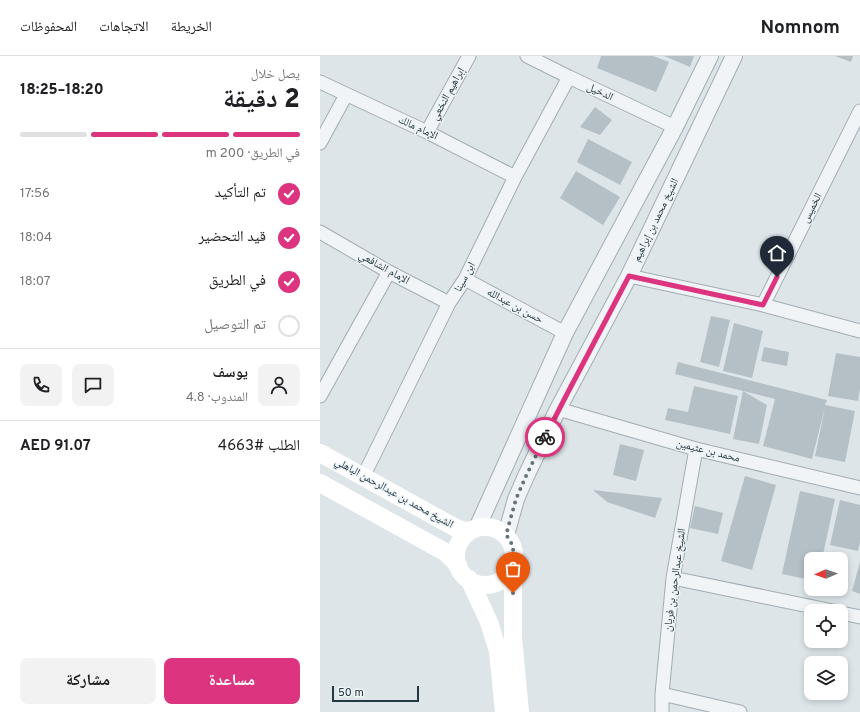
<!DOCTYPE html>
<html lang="ar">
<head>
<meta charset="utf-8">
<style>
  :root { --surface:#fff; --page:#f2f2f2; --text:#202124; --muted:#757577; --line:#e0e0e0; --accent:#dc347e }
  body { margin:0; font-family:Overpass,"Noto Naskh Arabic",sans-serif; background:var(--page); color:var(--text); direction:rtl; height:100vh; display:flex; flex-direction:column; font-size:15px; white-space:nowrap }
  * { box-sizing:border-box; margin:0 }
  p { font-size:13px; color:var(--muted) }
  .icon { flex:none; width:22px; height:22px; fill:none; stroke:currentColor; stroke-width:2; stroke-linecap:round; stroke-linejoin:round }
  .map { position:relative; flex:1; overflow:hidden; direction:ltr }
  .details { display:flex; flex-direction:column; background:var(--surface); width:320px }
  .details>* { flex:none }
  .needle { width:26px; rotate:268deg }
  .fabs { position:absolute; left:484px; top:496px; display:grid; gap:8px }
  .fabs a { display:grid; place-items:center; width:44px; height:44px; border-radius:8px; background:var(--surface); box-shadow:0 2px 6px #0003; font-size:20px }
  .scale { position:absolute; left:12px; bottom:10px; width:87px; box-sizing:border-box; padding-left:4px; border:2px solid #253741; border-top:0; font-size:11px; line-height:14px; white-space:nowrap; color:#253741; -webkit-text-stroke:3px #edf3f6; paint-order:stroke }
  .pin { position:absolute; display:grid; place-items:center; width:34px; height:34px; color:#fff; margin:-41px -17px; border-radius:50% 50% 50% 0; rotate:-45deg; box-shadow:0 0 4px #0007 }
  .pin .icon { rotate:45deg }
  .courier { position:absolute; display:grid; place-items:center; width:40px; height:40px; margin:-20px; border:3px solid #dc347e; border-radius:50%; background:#fff; color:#222; box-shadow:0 1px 5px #0007 }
  .head em { font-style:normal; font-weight:800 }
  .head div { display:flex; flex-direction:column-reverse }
  .head { display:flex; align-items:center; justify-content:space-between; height:68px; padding:0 20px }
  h1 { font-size:26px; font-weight:800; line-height:30px }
  .bar { display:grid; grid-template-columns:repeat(4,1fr); gap:6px 4px; align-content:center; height:48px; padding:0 20px }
  .bar i { height:5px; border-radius:3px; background:var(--line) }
  .bar .selected { background:var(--accent) }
  .bar p { grid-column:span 4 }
  .line { display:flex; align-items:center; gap:10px; padding:0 20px; border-top:1px solid var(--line) }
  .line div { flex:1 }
  .round { display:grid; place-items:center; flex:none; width:42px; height:42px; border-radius:8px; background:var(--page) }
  ol { padding:0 20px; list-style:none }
  li { display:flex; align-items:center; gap:12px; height:44px }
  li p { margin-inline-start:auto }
  li .icon { padding:4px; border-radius:50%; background:var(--accent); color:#fff; stroke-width:4 }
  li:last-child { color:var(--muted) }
  li i { width:22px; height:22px; border:2px solid var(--line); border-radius:50% }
  .button { display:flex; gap:8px; margin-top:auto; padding:8px 20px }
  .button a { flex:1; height:46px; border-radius:8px; background:var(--accent); color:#fff; font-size:16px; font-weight:800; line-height:46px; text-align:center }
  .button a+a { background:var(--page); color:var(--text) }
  header { display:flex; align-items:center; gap:24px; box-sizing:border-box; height:56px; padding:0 20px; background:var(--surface); border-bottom:1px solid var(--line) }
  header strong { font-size:19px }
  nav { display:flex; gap:22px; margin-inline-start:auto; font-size:14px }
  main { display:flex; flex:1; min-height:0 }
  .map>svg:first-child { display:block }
</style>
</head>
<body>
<header>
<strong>Nomnom</strong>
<nav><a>الخريطة</a><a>الاتجاهات</a><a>المحفوظات</a></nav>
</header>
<main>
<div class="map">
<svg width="540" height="656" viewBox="0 0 540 656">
  <rect width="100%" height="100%" fill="#dde5e9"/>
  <path fill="#b4c0c6" d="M 281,0 L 333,0 L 349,6 L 336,36 L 277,12 Z
    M 344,0 L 374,0 L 370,11 Z
    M 515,0 L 533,0 L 531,6 Z
    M 275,51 L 292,64 L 280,79 L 260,71 Z
    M 268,83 L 312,106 L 300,129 L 257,106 Z
    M 256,115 L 300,141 L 283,169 L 240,142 Z
    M 391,260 L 410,264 L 399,311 L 380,306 Z
    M 414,267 L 443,275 L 432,322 L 403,315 Z
    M 444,291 L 469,296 L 467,310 L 441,305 Z
    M 516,297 L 540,301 L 540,333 L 538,345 L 508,340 Z
    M 358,306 L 507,344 L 505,349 L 535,355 L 525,406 L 495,400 L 505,351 L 492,403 L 443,390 L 455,343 L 423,335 L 447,349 L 439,388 L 413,383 L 423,335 L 355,318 Z
    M 374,330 L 418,340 L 410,378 L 345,364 L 348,352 L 368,356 Z
    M 300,388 L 324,394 L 316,425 L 293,419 Z
    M 425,420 L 456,429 L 432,514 L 401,505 Z
    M 273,434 L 342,442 L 335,462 L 287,446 Z
    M 480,435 L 515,443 L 502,503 L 491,503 L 491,524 L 462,518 Z
    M 520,444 L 540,449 L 540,486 L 538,495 L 510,489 Z
    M 375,450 L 403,457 L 398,478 L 370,472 Z
    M 540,506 L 540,538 L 532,535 Z"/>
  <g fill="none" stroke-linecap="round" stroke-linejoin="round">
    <g stroke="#a2adb3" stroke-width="15">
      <path id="minor" d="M 207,0 L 249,21 L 355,71
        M 0,26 L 107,76 L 195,121
        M 107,76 L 149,0
        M 0,87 L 26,39
        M 0,176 L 69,216 L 129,247
        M 309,220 L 443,249 L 540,275
        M 145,223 L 245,277
        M 443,249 L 540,55
        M 0,340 L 69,216
        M 238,353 L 376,393 L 540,432
        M 43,421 L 129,247 L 145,223 L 195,121 L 249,21
        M 353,522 L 513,555
        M 521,557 L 540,561
        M 342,638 L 420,656
        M 342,656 L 342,638 L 353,522 L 376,393"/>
    </g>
    <g stroke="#a2adb3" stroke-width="18">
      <path id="tertiary" d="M 157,472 L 245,277 L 355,71 L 390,0
        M 186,479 L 196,443 L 206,420 L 238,353 L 309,220 L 414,0"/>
    </g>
    <use href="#minor" stroke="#f0f4f7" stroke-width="13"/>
    <use href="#tertiary" stroke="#f0f4f7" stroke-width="16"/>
    <path stroke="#fff" stroke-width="18" d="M 0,397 L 136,472 L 149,476
      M 0,427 L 125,496 L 138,509
      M136 500a29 29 0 1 1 58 0a29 29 0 1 1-58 0Z
      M 193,508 L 193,581 L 200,656
      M 149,523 L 169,566 L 178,595 L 184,656"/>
  </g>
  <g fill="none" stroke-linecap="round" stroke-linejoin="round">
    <path stroke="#65747c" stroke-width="4" stroke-dasharray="0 7.2" d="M 193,537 C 193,529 193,520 193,512 C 193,498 196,491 186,479 L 196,443 L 206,420 L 225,381"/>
    <path stroke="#dc347e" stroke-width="5" d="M 225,381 L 246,340 L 309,220 L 443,249 L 457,221"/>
  </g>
  <g text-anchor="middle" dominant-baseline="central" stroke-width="3" stroke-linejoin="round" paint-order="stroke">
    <g font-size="11" fill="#253741" stroke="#edf3f6">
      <text transform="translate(280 36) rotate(25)">الدخيل</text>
      <text transform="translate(128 38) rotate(-61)">إبراهيم النخعي</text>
      <text transform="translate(98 72) rotate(25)">الإمام مالك</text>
      <text transform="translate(492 152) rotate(-63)">الخميس</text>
      <text transform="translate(336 164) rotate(-64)">الشيخ محمد بن إبراهيم</text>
      <text transform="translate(64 212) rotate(29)">الإمام الشافعي</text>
      <text transform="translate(145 221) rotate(-61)">ابن سينا</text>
      <text transform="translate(195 250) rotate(28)">حسن بن عبدالله</text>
      <text transform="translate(388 395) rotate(14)">محمد بن عثيمين</text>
      <text transform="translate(74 437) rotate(29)">الشيخ محمد بن عبدالرحمن الباهلي</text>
      <text transform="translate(355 524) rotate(-82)">الشيخ عبدالرحمن بن فريان</text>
    </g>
  </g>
</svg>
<div class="fabs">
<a><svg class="needle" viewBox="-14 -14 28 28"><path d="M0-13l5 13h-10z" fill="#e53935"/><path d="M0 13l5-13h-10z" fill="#757577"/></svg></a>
<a><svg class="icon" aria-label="locate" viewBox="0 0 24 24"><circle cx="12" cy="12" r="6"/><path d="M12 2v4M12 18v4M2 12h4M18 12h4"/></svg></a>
<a><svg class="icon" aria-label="layers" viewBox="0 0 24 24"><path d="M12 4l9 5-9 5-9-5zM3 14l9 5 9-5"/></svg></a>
</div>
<div class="scale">50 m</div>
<div class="pin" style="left:193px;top:537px;background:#ea580c"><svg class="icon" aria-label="bag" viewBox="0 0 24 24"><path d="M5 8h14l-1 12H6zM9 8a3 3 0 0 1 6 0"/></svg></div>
<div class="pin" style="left:457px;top:221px;background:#1f2937"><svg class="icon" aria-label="home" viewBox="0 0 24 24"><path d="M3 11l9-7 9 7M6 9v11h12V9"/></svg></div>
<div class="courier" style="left:225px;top:381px"><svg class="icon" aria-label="bike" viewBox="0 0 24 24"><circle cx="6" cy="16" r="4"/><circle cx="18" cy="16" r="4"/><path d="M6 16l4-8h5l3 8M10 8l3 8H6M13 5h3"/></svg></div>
</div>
<section class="details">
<div class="head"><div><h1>2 دقيقة</h1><p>يصل خلال</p></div><em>18:20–18:25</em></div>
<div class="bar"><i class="selected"></i><i class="selected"></i><i class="selected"></i><i></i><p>في الطريق · 200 m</p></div>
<ol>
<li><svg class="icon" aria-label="check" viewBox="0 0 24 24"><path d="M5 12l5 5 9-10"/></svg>تم التأكيد<p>17:56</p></li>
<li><svg class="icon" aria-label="check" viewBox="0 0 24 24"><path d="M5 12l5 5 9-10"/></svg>قيد التحضير<p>18:04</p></li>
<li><svg class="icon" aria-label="check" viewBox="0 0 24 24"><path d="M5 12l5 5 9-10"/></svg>في الطريق<p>18:07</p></li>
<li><i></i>تم التوصيل</li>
</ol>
<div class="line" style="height:72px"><a class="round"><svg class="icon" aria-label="person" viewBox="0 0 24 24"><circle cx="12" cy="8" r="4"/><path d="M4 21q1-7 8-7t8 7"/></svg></a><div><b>يوسف</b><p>المندوب · 4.8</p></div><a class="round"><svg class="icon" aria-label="chat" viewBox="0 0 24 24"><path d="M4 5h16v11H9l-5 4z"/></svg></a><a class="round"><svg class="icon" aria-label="phone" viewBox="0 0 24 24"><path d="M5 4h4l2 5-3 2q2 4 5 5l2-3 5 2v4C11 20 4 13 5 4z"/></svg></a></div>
<div class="line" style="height:52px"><div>الطلب #4663</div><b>AED 91.07</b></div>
<div class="button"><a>مساعدة</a><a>مشاركة</a></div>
</section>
</main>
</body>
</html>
